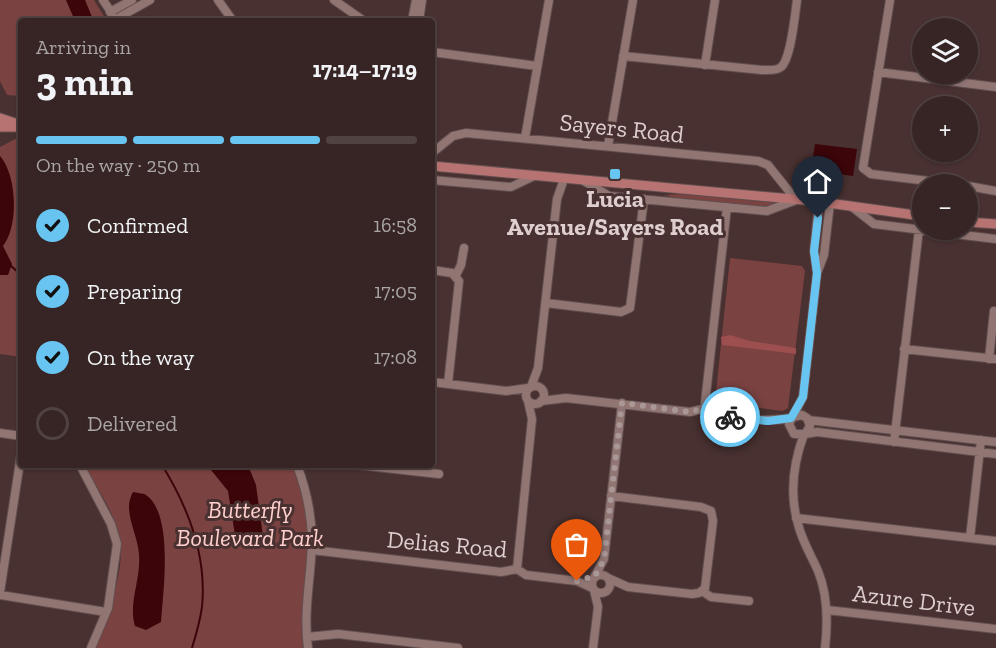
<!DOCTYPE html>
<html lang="en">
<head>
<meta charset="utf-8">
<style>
  :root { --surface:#362524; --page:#413131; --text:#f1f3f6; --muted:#aaa5a6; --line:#504241; --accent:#68c4f0 }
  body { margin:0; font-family:"Zilla Slab",serif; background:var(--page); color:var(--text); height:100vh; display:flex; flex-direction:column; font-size:22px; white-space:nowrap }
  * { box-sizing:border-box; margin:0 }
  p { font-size:20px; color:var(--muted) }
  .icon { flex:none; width:33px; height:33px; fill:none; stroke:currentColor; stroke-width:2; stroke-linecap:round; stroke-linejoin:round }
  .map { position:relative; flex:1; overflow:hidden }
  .side { position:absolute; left:18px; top:18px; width:417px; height:450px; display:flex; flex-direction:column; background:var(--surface); border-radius:6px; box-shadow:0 2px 4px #0004,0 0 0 2px var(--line) }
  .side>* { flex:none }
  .buttons { position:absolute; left:912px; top:18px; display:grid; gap:12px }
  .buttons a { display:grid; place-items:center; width:66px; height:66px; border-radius:50%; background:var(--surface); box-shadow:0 2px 4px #0004,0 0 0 2px var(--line); font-size:30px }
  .pin { position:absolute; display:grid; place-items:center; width:51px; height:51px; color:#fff; margin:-62px -26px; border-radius:50% 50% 50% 0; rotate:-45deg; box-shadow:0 0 6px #0007 }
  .pin .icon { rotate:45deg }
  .courier { position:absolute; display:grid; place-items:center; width:60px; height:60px; margin:-30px; border:4px solid #68c4f0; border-radius:50%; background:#fff; color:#222; box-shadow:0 2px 8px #0007 }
  .headline em { font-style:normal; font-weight:700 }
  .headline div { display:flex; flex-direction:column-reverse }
  .headline { display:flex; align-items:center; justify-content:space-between; height:102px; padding:0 18px }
  h1 { font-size:39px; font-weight:700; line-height:45px }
  .bar { display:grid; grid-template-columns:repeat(4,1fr); gap:9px 6px; align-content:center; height:72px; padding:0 18px }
  .bar i { height:8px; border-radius:4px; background:var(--line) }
  .bar .selected { background:var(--accent) }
  .bar p { grid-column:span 4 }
  ol { padding:0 18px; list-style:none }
  li { display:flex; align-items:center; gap:18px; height:66px }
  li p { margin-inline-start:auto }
  li .icon { padding:6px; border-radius:50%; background:var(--accent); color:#111; stroke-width:4 }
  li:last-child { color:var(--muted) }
  li i { width:33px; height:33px; border:3px solid var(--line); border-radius:50% }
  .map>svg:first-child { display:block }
</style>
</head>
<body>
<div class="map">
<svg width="996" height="648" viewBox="0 0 996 648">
  <rect width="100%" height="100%" fill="#483130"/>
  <path fill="#7a4241" d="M 0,0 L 94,0 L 107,21 L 21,21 L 21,96 L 7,95 L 0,81 Z
    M 21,136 L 21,357 L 0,354 L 0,147 Z
    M 682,194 L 780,203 L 773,208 L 670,199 L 670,196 L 662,195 Z
    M 730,258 L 802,266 L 805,271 L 788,408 L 783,411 L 715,402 Z
    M 84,465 L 292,465 C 302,491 309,518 308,546 C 307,582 300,612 304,648 L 95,648 C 106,617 127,570 119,536 C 114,511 96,487 84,465 Z"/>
  <path fill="#9c4f4e" d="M 730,335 L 750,341 L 796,348 L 796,354 L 722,345 L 721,337 Z"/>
  <path fill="#3c050a" d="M 66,0 L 85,0 L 92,17 L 100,21 L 75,21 Z
    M 815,144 L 857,149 L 853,176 L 811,170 Z
    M 0,156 C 17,175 19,226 3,246 L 12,264 L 8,275 L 0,275 Z
    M 207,465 L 248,465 L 256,485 L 264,544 L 255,549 L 244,548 L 235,535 L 228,491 Z
    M 133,492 C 136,493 143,493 146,495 C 174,514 163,593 161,622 L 146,630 L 135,626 C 128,603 141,580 139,554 C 137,531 122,511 133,492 Z"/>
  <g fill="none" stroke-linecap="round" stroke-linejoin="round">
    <path stroke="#3c050a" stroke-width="2" d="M 9,264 L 21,275
      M 162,465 C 188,507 207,557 202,607 C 200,621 196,635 192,648"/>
    <g stroke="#624f4f" stroke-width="10">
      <path id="minor" d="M 103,0 L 117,21
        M 218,0 L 233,21
        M 334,0 L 364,21
        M 890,0 L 863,168 L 871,174 L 953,184
        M 110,12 L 132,0
        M 116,19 L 150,0
        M 412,21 L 416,0
        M 419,21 L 422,0
        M 432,52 L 537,66
        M 623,56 L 762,70 C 767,70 777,71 781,67 C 791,59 795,14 797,0
        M 705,65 L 715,0
        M 878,72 L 996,87
        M 525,138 L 549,0
        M 608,146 L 633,0
        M 432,153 L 453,136 L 466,133 L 758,161 L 768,165 L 796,200 L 767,211 L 609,196 L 584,181
        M 432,180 L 511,187 L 534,176
        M 968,186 L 996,191
        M 851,206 L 874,224 L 996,239
        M 727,207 L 705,403 L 707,412 C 715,421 777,421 791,418
        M 432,270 L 452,273 L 459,281 L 448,384
        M 817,273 L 824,255 L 830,203
        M 456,275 L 461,265 L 464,248
        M 546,303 L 621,312 L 630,308 L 644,199
        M 904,349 L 996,359
        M 989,359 L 994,311
        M 432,382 L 506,391 L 528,388
        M526 395a9 9 0 1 1 18 0a9 9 0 1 1-18 0Z
        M 531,387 L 538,368 L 557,199 L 564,179
        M 541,401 L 566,398 L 690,412 L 706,408
        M 793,417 L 802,415 L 807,418 L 810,426 L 805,434 L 794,434 L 789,424 L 803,397 L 817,273 L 814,251 L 819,202
        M 808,420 L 996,442
        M 0,433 L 21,436
        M 804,434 C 793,464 789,493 798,524 C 802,541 811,555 818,571 C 828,595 828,622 825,648
        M 805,434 L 817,432 L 996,454
        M 894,442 L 919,229
        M 80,465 L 111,524 L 117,544 L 108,608 L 91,648
        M 297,465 C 306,489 312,516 312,542 C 311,578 303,611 308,648
        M 359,465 L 439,474
        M 611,496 L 701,507 L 711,511 L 713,521 L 705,588
        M 796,518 L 996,541
        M 970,538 L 981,440
        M 312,550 L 501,572 L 517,569 L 526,575 L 577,581 L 592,588
        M 517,569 L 532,419 L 528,401
        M592 584a9 9 0 1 1 18 0a9 9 0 1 1-18 0Z
        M 595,576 L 604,559 L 622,403
        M 608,578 L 628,587 L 692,594 L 699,593 L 705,588
        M 702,591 L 711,597 L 749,601
        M 0,592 L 21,455
        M 0,595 L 106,612
        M 827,610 L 996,629
        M 307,637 L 338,634 L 458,648
        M 593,648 L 598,607 L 594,590"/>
    </g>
    <g stroke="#624f4f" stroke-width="11">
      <path id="major" d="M 0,118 L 21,125
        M 0,127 L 19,127
        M 432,166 L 814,201 L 922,216
        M 968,222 L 996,224"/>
    </g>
    <use href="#minor" stroke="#907573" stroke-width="8"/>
    <use href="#major" stroke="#b77372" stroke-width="9"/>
  </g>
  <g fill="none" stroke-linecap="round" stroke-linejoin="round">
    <path stroke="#aa9897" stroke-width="6" stroke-dasharray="0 10.8" d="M 577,581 L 595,576 L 604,559 L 622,403 L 690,412 L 706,408 L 720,416 L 730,417"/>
    <path stroke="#68c4f0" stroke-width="8" d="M 730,417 L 768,421 L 791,418 L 803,397 L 817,273 L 814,251 L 818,218"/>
  </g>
  <rect fill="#68c4f0" stroke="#483130" stroke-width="2" x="609" y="168" width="12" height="12" rx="3"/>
  <g text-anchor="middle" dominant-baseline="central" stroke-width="6" stroke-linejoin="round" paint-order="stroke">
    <g font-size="24" fill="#decfce" stroke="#483130">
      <text transform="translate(622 128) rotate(6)">Sayers Road</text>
      <text transform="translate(447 544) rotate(5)">Delias Road</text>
      <text transform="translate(914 600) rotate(7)">Azure Drive</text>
    </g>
    <g font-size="24" font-weight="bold" fill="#decfce" stroke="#483130">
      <text x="615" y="198">Lucia<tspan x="615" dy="28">Avenue/Sayers Road</tspan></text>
    </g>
    <g font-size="24" font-style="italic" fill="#ffd0cd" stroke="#483130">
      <text x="250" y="509">Butterfly<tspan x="250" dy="28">Boulevard Park</tspan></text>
    </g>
  </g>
</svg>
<div class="buttons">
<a><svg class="icon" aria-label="layers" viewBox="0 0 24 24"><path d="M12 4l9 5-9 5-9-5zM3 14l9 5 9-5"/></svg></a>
<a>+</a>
<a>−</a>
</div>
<div class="pin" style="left:577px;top:581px;background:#ea580c"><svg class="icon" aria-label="bag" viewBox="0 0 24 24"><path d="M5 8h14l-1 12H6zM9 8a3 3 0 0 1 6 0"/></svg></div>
<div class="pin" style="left:818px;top:218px;background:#1f2937"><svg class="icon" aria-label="home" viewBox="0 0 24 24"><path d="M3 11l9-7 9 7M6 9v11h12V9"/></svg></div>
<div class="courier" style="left:730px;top:417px"><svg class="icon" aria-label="bike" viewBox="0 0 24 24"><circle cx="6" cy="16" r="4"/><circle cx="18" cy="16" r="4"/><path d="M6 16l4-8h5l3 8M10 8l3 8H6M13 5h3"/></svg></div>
<section class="side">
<div class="headline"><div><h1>3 min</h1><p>Arriving in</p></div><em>17:14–17:19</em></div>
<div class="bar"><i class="selected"></i><i class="selected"></i><i class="selected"></i><i></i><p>On the way · 250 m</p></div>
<ol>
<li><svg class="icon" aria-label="check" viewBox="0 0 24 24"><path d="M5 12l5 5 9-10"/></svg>Confirmed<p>16:58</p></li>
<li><svg class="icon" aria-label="check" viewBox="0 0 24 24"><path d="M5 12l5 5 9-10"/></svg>Preparing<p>17:05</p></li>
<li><svg class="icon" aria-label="check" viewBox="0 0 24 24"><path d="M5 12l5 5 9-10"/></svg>On the way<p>17:08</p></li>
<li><i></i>Delivered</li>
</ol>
</section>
</div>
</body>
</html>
